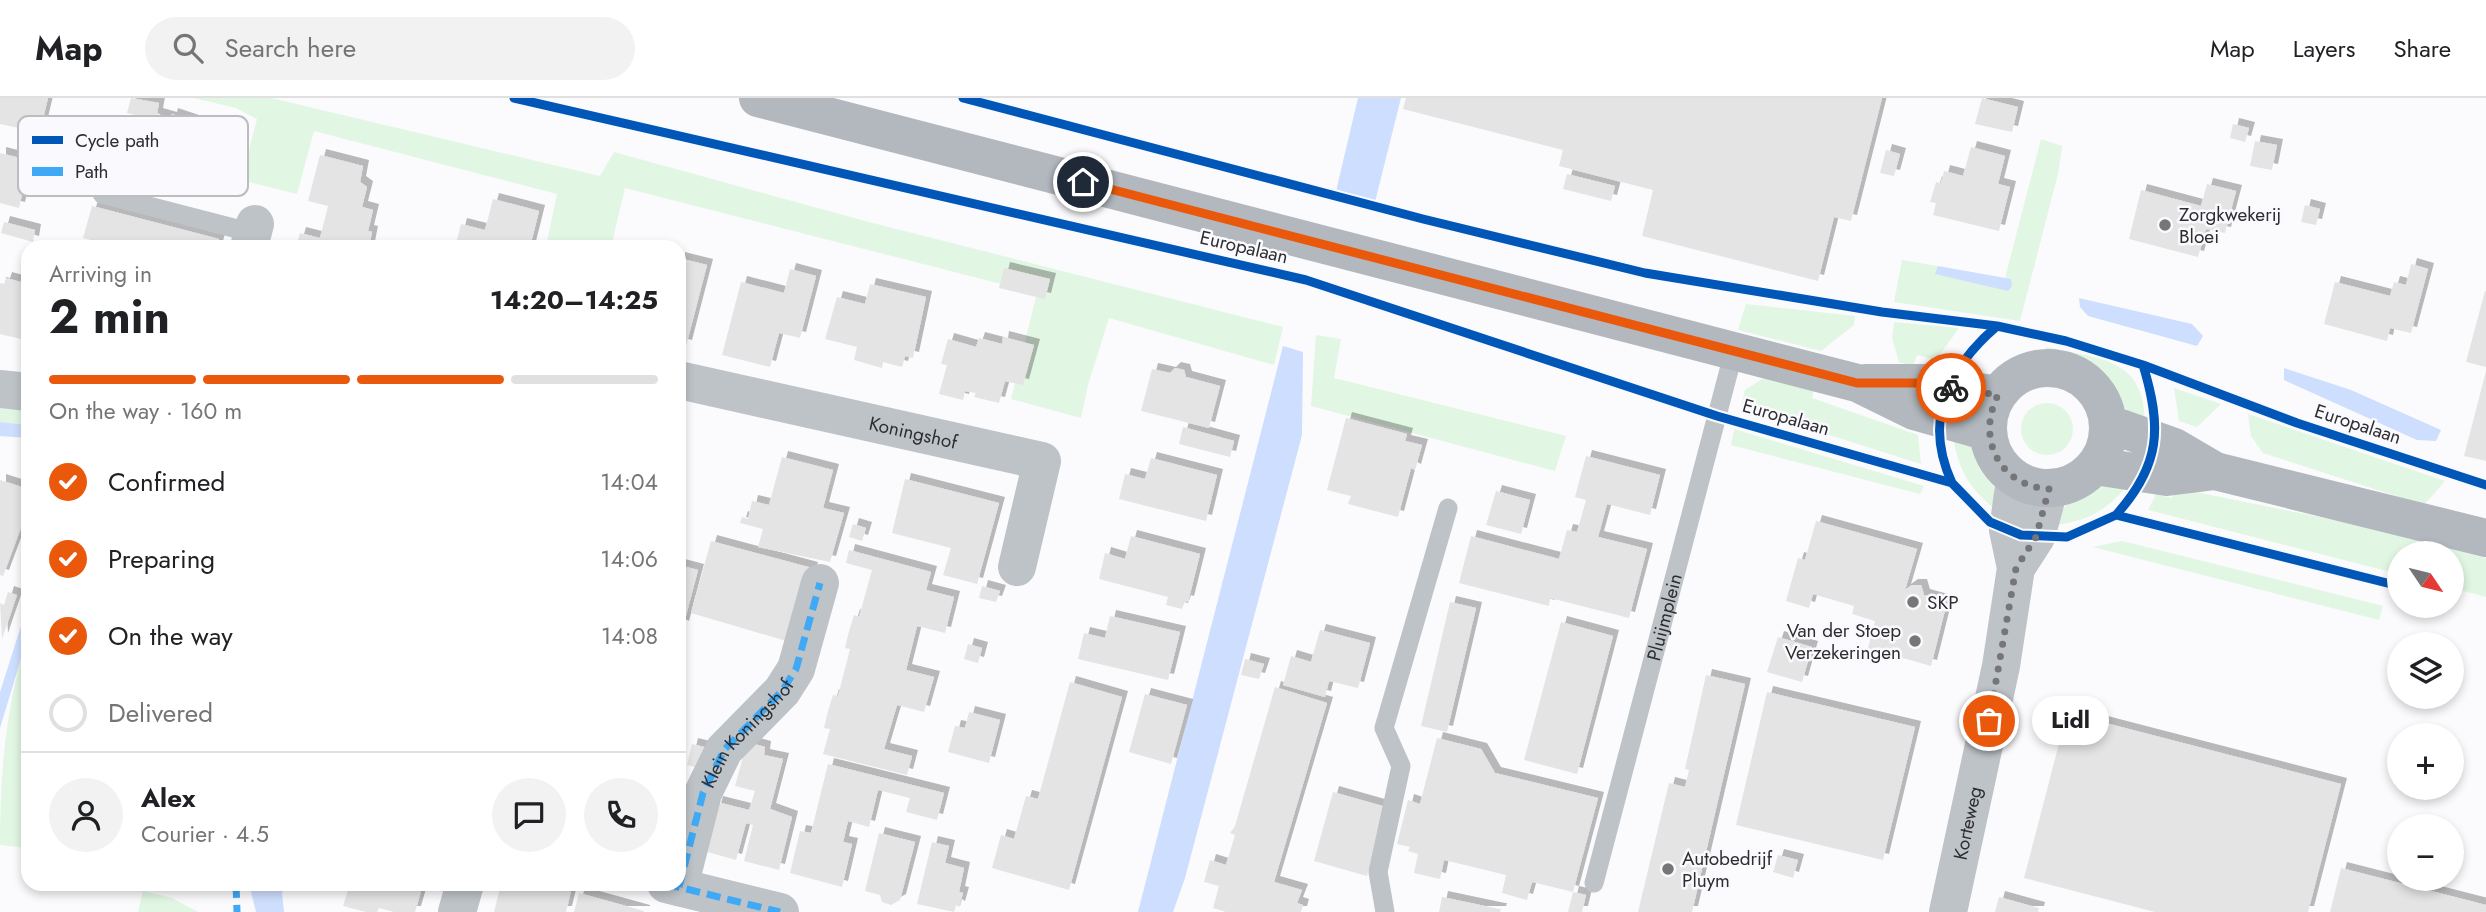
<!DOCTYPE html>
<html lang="en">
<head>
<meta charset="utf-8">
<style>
  :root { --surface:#fff; --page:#f2f2f2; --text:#202124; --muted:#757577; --line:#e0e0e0; --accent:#ea580c }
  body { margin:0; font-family:Jost,sans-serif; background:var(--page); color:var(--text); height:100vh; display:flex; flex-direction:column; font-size:26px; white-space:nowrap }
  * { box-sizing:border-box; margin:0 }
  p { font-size:23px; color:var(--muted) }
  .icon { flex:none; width:38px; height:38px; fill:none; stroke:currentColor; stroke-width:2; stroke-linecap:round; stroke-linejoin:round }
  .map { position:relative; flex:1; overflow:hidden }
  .sheet { position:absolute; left:21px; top:142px; width:665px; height:651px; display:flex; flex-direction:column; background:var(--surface); border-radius:21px; box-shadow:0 4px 10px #0003 }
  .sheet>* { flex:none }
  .needle { width:46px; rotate:125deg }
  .controls { position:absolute; left:2387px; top:443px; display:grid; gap:14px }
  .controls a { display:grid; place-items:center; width:77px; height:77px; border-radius:50%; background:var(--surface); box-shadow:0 4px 10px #0003; font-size:35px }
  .pin { position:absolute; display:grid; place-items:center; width:60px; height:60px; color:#fff; margin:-30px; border:4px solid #fff; border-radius:50%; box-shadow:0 2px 7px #0007 }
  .courier { position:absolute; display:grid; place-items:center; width:70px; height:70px; margin:-35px; border:5px solid #ea580c; border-radius:50%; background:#fff; color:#222; box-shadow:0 2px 9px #0007 }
  .bubble { position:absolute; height:49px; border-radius:24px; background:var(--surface); box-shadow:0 4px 10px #0003; font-size:23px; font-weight:700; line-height:49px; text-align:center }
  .head em { font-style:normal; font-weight:700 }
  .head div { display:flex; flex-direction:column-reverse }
  .head { display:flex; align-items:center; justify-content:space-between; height:119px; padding:0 28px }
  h1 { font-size:46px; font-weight:700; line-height:52px }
  .bar { display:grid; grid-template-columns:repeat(4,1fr); gap:10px 7px; align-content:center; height:84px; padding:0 28px }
  .bar i { height:9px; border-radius:5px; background:var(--line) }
  .bar .on { background:var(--accent) }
  .bar p { grid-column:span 4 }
  .line { display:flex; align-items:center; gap:18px; padding:0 28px; border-top:2px solid var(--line) }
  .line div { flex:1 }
  .round { display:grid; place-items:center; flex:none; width:74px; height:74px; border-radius:37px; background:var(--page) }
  ol { padding:0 28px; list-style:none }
  li { display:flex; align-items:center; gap:21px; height:77px }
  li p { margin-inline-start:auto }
  li .icon { padding:7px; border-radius:50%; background:var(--accent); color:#fff; stroke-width:4 }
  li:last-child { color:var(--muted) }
  li i { width:38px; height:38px; border:4px solid var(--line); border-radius:50% }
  header { display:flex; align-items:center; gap:42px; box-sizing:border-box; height:98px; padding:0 35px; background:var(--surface); border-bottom:2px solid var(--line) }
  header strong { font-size:33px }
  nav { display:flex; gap:38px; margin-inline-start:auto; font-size:24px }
  .search { width:490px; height:63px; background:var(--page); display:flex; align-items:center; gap:18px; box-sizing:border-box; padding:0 24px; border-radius:38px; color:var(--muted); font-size:26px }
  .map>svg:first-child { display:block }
</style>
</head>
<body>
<header>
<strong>Map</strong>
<div class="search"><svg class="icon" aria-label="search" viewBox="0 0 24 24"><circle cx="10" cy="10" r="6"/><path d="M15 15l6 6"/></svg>Search here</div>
<nav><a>Map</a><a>Layers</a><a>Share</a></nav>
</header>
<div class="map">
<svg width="2486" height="814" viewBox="0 0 2486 814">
  <defs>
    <filter id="shadow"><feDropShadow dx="6" dy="-6" stdDeviation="0" flood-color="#0004"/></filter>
  </defs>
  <rect width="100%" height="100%" fill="#fbfbfd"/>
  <path fill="#e1f6e3" d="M 194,0 L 271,0 L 600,78 L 614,54 L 869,124 L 1283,229 L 1274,267 L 1109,220 L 1088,287 L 1081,320 L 1011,301 L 1037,195 L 625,90 L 611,149 L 546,149 L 557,96 L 314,33 L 297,96 L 241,82 L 257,21 L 236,10 Z
    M 2041,41 L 2062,48 L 2058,76 L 2020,223 L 1894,204 L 1902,162 L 1938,168 L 1936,176 L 2011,181 L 2005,180 Z
    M 1746,206 L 1855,218 L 1854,227 L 1821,253 L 1738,232 Z
    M 1894,224 L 1959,230 L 1936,262 L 1917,257 L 1913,268 L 1899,264 L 1892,240 Z
    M 1316,237 L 1341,241 L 1334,280 L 1566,338 L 1555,373 L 1311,308 Z
    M 2046,249 C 2098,261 2144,258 2145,324 C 2098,298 2108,263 2044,258 Z
    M 1774,279 L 1814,290 L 1812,300 L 1918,337 L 1921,366 L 1741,309 L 1745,292 L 1762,281 Z
    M 2174,290 L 2221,306 L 2197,329 L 2179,323 Z
    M 0,304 L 28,308 L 28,327 L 0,324 Z
    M2021 331a26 26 0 1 1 52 0a26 26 0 1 1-52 0Z
    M 2248,316 L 2445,383 L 2424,407 L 2263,355 L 2251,338 Z
    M 1734,331 L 1924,388 L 1920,396 L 1731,347 Z
    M 1953,336 C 1987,356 1995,372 1995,411 C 1969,390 1957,370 1953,336 Z
    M 2130,384 C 2109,411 2089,423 2055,427 C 2067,394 2098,385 2130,384 Z
    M 2176,390 L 2349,425 L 2486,460 L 2486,499 L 2452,490 L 2452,455 L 2399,455 L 2399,476 L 2148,412 L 2156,396 L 2172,400 Z
    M 2122,443 L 2383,508 L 2379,522 L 2093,449 Z
    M 28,541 L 28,750 L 0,747 C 0,682 5,604 28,541 Z
    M 143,793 L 172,800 L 198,814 L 138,814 Z"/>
  <path fill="#cedefe" d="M 1358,0 L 1401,0 L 1375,104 L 1336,93 Z
    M 1938,168 L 2011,181 L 2012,188 L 2008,193 L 1935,176 Z
    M 2079,200 L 2192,226 L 2203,238 L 2197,248 L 2088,218 L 2080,209 Z
    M 1283,248 L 1303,254 L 1302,337 L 1185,780 L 1173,814 L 1138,814 Z
    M 2284,270 L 2351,292 L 2441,332 L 2436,343 L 2417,342 L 2284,282 Z
    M 0,324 L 28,327 L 28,340 L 0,338 Z
    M 28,506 L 28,538 L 0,630 L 0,594 Z
    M 249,786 L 285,786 L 282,795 L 284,814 L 256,814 Z"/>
  <path fill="#e5e4e4" filter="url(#shadow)" d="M 0,0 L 48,0 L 42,25 L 75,34 L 69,58 L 92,65 L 88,81 L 59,73 L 64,57 L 47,52 L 50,37 L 0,26 Z
    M 131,0 L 159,5 L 157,16 L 171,20 L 172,16 L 214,30 L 197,95 L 183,92 L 182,97 L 168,93 L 169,88 L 139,81 L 138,86 L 116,80 L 120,64 L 142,70 L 154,22 L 127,15 Z
    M 1406,0 L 1882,0 L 1851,123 L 1834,119 L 1818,183 L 1642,138 L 1653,92 L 1559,68 L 1563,52 L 1403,11 Z
    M 1982,0 L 2018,9 L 2012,34 L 1975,26 Z
    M 2233,26 L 2249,30 L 2245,44 L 2230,40 Z
    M 2255,43 L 2277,47 L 2272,72 L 2250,68 Z
    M 1971,49 L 2005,58 L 1998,86 L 2010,89 L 1999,133 L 1933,117 L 1936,105 L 1930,104 L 1936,84 L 1941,85 L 1944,73 L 1963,78 Z
    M 1886,52 L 1900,56 L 1894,78 L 1880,75 Z
    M 0,55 L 48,67 L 41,93 L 24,88 L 19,110 L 0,105 Z
    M 320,57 L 363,68 L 360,84 L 367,89 L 362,109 L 373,112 L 368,133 L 372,134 L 369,149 L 296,149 L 300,135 L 320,140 L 328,108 L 308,103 Z
    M 1567,76 L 1615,88 L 1611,103 L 1563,91 Z
    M 2207,86 L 2236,93 L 2225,135 L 2206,131 L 2198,159 L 2129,141 L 2141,92 L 2201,108 Z
    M 493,101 L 539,113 L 530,149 L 455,149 L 461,126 L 485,132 Z
    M 2305,107 L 2320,111 L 2316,127 L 2301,124 Z
    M 92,108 L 219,141 L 217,149 L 118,149 L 83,140 Z
    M 4,124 L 35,132 L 33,144 L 1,135 Z
    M 679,160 L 707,167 L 686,248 L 679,246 Z
    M 2411,166 L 2428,171 L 2411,235 L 2390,230 L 2387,243 L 2324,226 L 2335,184 L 2390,198 L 2394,184 L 2406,187 Z
    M 1004,170 L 1050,181 L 1045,201 L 999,190 Z
    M 790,171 L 816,178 L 800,240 L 779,235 L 770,269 L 722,257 L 741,184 L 784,195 Z
    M 6,180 L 28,186 L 25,242 L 0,236 L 0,185 L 4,186 Z
    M 870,186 L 926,199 L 913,260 L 905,258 L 902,269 L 883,264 L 882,270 L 854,262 L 857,249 L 825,241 L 837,199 L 865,206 Z
    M 2485,193 L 2486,193 L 2486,269 L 2466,264 Z
    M 1003,239 L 1034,247 L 1023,287 L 1005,283 L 999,305 L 974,299 L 976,295 L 965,293 L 963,302 L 939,296 L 947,267 L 941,266 L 948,241 L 976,249 L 979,240 L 1002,246 Z
    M 1175,270 L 1184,272 L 1186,279 L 1220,288 L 1209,330 L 1141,313 L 1152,271 L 1170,275 Z
    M 2486,273 L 2486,363 L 2464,358 Z
    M 1346,320 L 1407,336 L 1405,343 L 1422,347 L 1415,372 L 1411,370 L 1398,419 L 1348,406 L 1351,398 L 1327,392 Z
    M 1183,329 L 1234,343 L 1230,359 L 1179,346 Z
    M 1586,358 L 1660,377 L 1650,417 L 1607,406 L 1598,439 L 1647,451 L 1629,520 L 1550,500 L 1549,508 L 1459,485 L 1471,438 L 1559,461 L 1567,432 L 1577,434 L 1586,402 L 1575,399 Z
    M 782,359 L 833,372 L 823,410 L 844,415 L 830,464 L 758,449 L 763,431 L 740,425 L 742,419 L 748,421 L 752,403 L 769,407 Z
    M 1151,360 L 1217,377 L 1206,423 L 1119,401 L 1125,376 L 1145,381 Z
    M 905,381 L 999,405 L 977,486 L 943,477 L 951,450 L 892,435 Z
    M 0,382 L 28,391 L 28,411 L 3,478 L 0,477 Z
    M 1496,393 L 1530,402 L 1521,436 L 1486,427 Z
    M 1816,423 L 1917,451 L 1905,492 L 1912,487 L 1921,487 L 1924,497 L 1942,502 L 1945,512 L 1931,568 L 1868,550 L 1875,523 L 1852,516 L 1854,508 L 1813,496 L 1809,510 L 1786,503 L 1798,460 L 1805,462 Z
    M 853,426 L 866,430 L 862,443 L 849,439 Z
    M 1131,438 L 1200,456 L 1188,504 L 1185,503 L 1182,511 L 1166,507 L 1168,499 L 1099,481 L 1105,455 L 1125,461 Z
    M 711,443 L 812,470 L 793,545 L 691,515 Z
    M 849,452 L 931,474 L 926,492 L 954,499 L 945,535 L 917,528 L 906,572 L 934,579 L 924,614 L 897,607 L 884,651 L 912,658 L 907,677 L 823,656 L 830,631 L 824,630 L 828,613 L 833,597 L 838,598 L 850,551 L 845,550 L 849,533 L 854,517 L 859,519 L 872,472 L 846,465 Z
    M 679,467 L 698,472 L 683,529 L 679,527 Z
    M 982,488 L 1000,493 L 996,504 L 979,500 Z
    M 8,494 L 17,497 L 2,541 L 0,505 L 4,507 Z
    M 1450,504 L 1476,510 L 1447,634 L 1421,628 Z
    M 1110,518 L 1180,534 L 1168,582 L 1078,561 L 1084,535 L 1105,540 Z
    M 1561,524 L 1613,538 L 1577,676 L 1524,662 Z
    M 1320,532 L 1370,545 L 1358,590 L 1329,583 L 1325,599 L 1283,587 L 1291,558 L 1311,564 Z
    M 1778,539 L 1812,549 L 1802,584 L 1767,574 Z
    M 968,546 L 982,550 L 978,565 L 964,561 Z
    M 1245,561 L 1264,566 L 1259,581 L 1241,577 Z
    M 1706,577 L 1745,586 L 1692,814 L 1638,814 L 1669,685 L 1685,689 L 1689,672 L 1685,671 Z
    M 1070,584 L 1122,599 L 1069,792 L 992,770 L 1001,737 L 1014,741 L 1026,698 L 1038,701 Z
    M 1275,589 L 1327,605 L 1274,784 L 1302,792 L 1297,805 L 1303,807 L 1301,814 L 1226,814 L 1213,810 L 1219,788 L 1204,784 L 1210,762 L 1226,767 L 1235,737 L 1230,735 L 1235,728 Z
    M 1767,594 L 1915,629 L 1883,762 L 1736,727 Z
    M 1145,596 L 1187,607 L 1171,666 L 1129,654 Z
    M 969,614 L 1000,622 L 989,665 L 948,654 L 955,628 L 965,630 Z
    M 2067,615 L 2341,686 L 2308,814 L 2155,814 L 2024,780 Z
    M 1437,640 L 1481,651 L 1495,675 L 1598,700 L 1573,794 L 1532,784 L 1527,802 L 1502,795 L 1506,777 L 1444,762 L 1440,781 L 1414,775 L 1418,756 L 1408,753 L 1410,749 L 1397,746 L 1408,702 L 1420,706 Z
    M 747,644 L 765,649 L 764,657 L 783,661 L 770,711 L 792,719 L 779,772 L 744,763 L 753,727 L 746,725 L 736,762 L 704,753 L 717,704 L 749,712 L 755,693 L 735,688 Z
    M 692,646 L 708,650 L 702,671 L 687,667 Z
    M 828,666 L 944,695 L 937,722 L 906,714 L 910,700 L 878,692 L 869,729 L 848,723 L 843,744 L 852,746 L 842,789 L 790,775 L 800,733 L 811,735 Z
    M 1333,694 L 1386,709 L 1367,778 L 1314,763 Z
    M 879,735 L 915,744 L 900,802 L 891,807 L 882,804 L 880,797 L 865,793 Z
    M 932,744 L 949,748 L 945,765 L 964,770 L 959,794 L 963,795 L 959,809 L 956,807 L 954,814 L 917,806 Z
    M 1778,757 L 1798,762 L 1793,780 L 1773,774 Z
    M 2341,770 L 2486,807 L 2486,814 L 2330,814 Z
    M 350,786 L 423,786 L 415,814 L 394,814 L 379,810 L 377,814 L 366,814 L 343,808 Z
    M 501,786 L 546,786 L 571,793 L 566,814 L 494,814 Z
    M 1573,794 L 1586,797 L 1582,814 L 1568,814 Z
    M 579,795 L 644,813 L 644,814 L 574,814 Z
    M 1442,799 L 1499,811 L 1501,811 L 1500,814 L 1439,814 Z
    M 1999,799 L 2039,810 L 2038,814 L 1995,814 Z"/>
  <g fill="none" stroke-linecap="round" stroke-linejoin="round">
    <g stroke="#bec3c8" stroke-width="19">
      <path d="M 102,96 L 253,135"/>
      <path id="s1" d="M 1594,785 L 1734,253"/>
      <path d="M 1385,814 L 1378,774 L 1401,668 L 1384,630 L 1448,410"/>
    </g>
    <g stroke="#bec3c8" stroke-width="38">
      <path d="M 249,149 L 255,126"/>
      <path id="s2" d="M 679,282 L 1042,363 L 1017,469"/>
      <path d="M 0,291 L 28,294"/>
      <path d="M 2016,470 L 2036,439 L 2049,391"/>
      <path d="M 666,786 L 780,814"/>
      <path id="s3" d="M 679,789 L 703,695 L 724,652 L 782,593 L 796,571 L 820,485"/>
      <path d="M 457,814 L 465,786"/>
      <path id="s4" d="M 1948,814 L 2001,568 L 2016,470 L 2008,432 L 2015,381"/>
    </g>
    <path stroke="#b2b8be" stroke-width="38" d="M 758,0 L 1857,285 L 1914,313 L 1988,334
      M1988 330a60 60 0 1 1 120 0a60 60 0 1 1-120 0Z
      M 1866,285 L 1923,285 L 1998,297
      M 2109,326 L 2174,349 L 2215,373 L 2486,440
      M 2095,368 L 2167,379 L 2215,373"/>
    <path stroke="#3fa9f5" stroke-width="7" stroke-dasharray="14 7" stroke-linecap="butt" d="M 236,786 L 237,814
      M 666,786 L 780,814
      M 679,789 L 703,695 L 724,652 L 782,593 L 796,571 L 820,485"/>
    <g stroke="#fafafe" stroke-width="13">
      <path id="cycleway" d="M 514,0 L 1306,182 L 1717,318 L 1952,385 L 1990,424 L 2021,437 L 2067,439 L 2116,417 L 2399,488
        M 963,0 L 1423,121 L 1645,175 L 1882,214 L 1997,228 L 2066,243 L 2143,267 L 2297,325 L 2486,387
        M 1952,385 C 1923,322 1947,271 1997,228
        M 2116,417 C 2161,367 2162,329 2143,267"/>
    </g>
    <use href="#cycleway" stroke="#0057b8" stroke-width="9"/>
  </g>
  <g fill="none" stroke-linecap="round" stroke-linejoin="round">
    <path stroke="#767678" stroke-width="7" stroke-dasharray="0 12.6" d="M 1951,290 L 1998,297 C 1976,340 1999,388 2049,391 L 2036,439 L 2016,470 L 1989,623"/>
    <path stroke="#ea580c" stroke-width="9" d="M 1083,84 L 1857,285 L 1923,285 L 1951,290"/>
  </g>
  <g fill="#767678" stroke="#fafafe" stroke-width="2.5">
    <circle cx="2165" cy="127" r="7"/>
    <circle cx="1913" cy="504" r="7"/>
    <circle cx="1915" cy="543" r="7"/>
    <circle cx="1668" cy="771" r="7"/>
  </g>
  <g text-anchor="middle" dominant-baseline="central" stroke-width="5" stroke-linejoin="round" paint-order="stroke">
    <g font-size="19" fill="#2e2e31" stroke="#fafafe" text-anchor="start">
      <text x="2179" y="116">Zorgkwekerij<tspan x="2179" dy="22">Bloei</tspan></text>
      <text x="1927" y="504">SKP</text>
      <text x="1901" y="532" text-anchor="end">Van der Stoep<tspan x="1901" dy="22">Verzekeringen</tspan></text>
      <text x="1682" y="760">Autobedrijf<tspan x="1682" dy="22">Pluym</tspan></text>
    </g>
    <g font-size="19" fill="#2e2e31" stroke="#fafafe">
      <text transform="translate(1244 149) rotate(13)">Europalaan</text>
      <text transform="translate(1786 319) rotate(16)">Europalaan</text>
      <text transform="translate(2358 326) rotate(18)">Europalaan</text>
      <text stroke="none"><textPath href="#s2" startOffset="240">Koningshof</textPath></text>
      <text stroke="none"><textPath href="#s1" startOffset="275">Pluijmplein</textPath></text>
      <text stroke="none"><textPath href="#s3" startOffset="172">Klein Koningshof</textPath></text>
      <text stroke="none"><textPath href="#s4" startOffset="91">Korteweg</textPath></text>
    </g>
  </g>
  <rect x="18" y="18" width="230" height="80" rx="10" fill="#fafafe" stroke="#bdbdc0" stroke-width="2"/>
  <rect x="32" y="38" width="31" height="8" fill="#0057b8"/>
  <rect x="32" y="69" width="31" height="9" fill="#3fa9f5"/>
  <g font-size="19" fill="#2e2e31">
    <text x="75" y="49">Cycle path</text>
    <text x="75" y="80">Path</text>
  </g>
</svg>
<div class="controls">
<a><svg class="needle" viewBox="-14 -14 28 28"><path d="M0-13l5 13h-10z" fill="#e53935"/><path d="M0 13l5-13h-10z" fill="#757577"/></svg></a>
<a><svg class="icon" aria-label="layers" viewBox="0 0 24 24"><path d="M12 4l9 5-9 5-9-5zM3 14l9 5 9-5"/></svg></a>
<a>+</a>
<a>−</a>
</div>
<div class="pin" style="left:1989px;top:623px;background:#ea580c"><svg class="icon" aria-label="bag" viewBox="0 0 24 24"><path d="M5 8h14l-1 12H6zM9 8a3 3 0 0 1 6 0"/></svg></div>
<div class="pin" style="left:1083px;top:84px;background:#1f2937"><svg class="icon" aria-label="home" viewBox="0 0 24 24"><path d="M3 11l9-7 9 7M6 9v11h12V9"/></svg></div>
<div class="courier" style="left:1951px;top:290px"><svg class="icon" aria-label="bike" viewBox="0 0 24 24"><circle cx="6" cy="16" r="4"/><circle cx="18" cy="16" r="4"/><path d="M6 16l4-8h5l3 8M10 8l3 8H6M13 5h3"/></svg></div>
<div class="bubble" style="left:2032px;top:598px;width:77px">Lidl</div>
<section class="sheet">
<div class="head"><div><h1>2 min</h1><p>Arriving in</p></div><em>14:20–14:25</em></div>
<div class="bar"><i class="on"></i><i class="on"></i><i class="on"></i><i></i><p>On the way · 160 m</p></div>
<ol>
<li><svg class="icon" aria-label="check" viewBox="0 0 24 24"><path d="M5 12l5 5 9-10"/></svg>Confirmed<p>14:04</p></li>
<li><svg class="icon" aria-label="check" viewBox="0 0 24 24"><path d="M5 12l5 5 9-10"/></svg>Preparing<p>14:06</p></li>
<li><svg class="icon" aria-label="check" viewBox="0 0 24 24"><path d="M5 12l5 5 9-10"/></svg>On the way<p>14:08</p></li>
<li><i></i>Delivered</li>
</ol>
<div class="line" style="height:126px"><a class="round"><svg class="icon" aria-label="person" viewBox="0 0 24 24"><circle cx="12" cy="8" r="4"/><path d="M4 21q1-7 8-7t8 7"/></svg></a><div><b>Alex</b><p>Courier · 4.5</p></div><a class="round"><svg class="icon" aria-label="chat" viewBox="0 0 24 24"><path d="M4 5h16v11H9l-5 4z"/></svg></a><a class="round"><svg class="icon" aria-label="phone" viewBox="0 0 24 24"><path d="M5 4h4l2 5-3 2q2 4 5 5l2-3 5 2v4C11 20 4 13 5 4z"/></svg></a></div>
</section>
</div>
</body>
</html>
